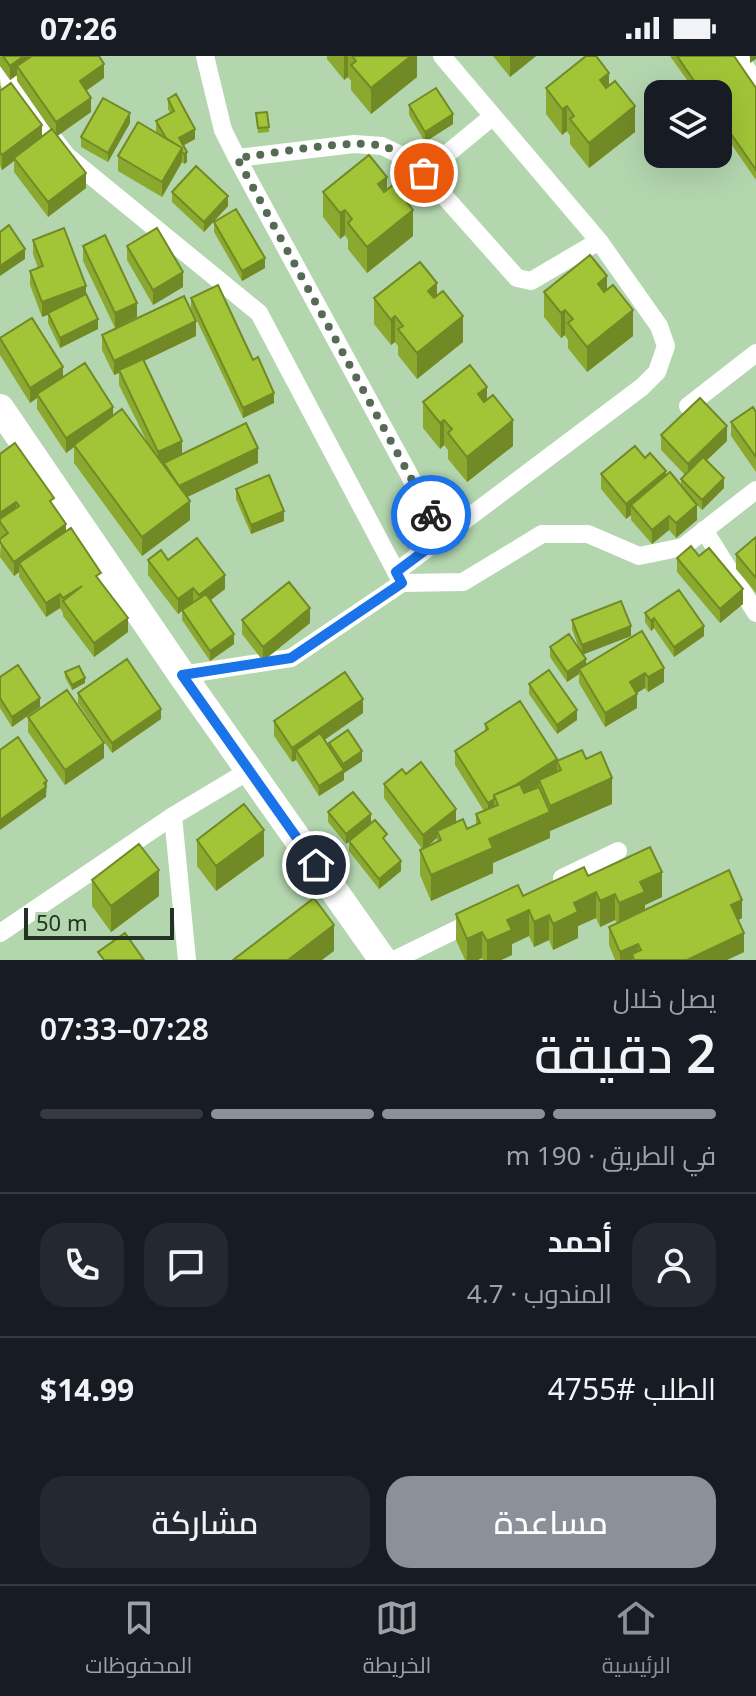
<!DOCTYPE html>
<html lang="ar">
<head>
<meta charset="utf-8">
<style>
  :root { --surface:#171b24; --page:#242831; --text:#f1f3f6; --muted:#9ea1a6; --line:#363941; --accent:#8c9099 }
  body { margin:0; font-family:"Noto Sans",Cairo,sans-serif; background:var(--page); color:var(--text); direction:rtl; height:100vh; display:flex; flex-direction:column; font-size:30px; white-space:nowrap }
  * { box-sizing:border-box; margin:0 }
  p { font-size:26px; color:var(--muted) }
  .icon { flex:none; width:44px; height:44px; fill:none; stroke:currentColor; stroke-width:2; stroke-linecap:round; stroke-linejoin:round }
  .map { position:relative; height:904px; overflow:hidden; direction:ltr }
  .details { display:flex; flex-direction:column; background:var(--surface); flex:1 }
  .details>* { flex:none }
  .fabs { position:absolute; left:644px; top:24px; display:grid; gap:16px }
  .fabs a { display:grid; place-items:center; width:88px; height:88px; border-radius:16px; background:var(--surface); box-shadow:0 8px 32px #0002; font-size:40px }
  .scale { position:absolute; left:24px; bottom:20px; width:150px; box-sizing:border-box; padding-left:8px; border:4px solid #243223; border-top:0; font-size:22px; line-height:28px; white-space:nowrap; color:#243223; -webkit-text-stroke:6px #b3d6af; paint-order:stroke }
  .pin { position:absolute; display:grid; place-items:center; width:68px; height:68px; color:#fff; margin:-34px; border:4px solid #fff; border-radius:50%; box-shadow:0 2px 8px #0007 }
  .courier { position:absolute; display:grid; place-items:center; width:80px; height:80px; margin:-40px; border:6px solid #1a73e8; border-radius:50%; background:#fff; color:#222; box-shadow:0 2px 10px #0007 }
  .head em { font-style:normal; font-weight:600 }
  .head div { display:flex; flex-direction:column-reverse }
  .head { display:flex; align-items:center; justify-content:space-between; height:136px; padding:0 40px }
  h1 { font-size:52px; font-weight:600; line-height:60px }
  .bar { display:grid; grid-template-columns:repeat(4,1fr); gap:12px 8px; align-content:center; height:96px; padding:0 40px }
  .bar i { height:10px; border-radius:6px; background:var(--line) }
  .bar .active { background:var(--accent) }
  .bar p { grid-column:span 4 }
  .line { display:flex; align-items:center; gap:20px; padding:0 40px; border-top:2px solid var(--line) }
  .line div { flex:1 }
  .round { display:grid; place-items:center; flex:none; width:84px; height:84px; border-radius:24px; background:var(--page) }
  .primary-button { display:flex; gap:16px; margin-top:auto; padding:16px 40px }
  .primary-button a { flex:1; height:92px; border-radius:24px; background:var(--accent); color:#fff; font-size:32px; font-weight:600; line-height:92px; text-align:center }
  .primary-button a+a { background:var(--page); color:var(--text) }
  .status { display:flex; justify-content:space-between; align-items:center; height:56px; padding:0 40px; background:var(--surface); direction:ltr }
  .status svg { height:22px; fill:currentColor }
  .tabs { display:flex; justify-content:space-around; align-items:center; height:112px; border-top:2px solid var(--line); background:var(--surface); font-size:22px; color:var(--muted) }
  .tabs a { display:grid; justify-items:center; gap:4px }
  .tabs .active { color:var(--accent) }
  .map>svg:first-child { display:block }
</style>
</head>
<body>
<div class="status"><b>07:26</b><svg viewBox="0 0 49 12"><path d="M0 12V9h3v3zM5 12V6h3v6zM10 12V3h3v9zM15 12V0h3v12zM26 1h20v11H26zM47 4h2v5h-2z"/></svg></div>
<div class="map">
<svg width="756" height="904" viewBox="0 0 756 904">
  <rect width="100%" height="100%" fill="#b3d6af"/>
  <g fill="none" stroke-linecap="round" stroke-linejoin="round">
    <path stroke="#fff" stroke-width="18" d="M 205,0 L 223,74 L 237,102
      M 738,0 L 756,27
      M 0,14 L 67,100 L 259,257 L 402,527
      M 424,117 L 493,60
      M 688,350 L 756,297
      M 704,474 L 756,557
      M 443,481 L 237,102 L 354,88 L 382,90 L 413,105 L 517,222 L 531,225 L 599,185
      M 396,516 L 642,331 L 657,316 L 666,290 L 659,270 L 599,185 L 442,0
      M 182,619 L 291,602 L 402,527 L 463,526 L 542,478 L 588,478 L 639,500 L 683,491 L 756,434
      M 173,760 L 187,904
      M 562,822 L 618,795
      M 0,877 L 173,760 L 250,714
      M 394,904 L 478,863"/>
    <path stroke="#fff" stroke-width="28" d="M 0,352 L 182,619 L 383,904"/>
  </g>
  <path fill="#8ba92f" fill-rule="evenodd" d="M 0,0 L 99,0 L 104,22 L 86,35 L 91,56 L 57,80 L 86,132 L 48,161 L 14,116 L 14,105 L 2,114 L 0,110 L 0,22 L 1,35 L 42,80 L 51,74 L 17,25 L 17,19 L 10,24 L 0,10 Z
    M 327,0 L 417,0 L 417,21 L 371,58 L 351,34 L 351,25 L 348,21 L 344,24 L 327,3 Z
    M 493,0 L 536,0 L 510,21 Z
    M 670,0 L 734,0 L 756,32 L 756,124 L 718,69 L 718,38 L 697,38 Z
    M 609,30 L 635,76 L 589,112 L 570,88 L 570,80 L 567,75 L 562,79 L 546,58 L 546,32 Z
    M 168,43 L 195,83 L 184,89 L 187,106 L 184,108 L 182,106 L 162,141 L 118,115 L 118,100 L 157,77 L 156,75 L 156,65 L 170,57 L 168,53 Z
    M 409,49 L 453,68 L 425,86 L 409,59 Z
    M 256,57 L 269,71 L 269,76 L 258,77 Z
    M 130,67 L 108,106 L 81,91 L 81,81 Z
    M 387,134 L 413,180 L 367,217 L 348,193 L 348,184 L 345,179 L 340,183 L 323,161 L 323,136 Z
    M 172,136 L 228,150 L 204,176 L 172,146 Z
    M 214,166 L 265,212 L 242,225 L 214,176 Z
    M 33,184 L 86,239 L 98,273 L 60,292 L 48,267 L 48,259 L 42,261 L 30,229 L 30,215 L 38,212 L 33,198 Z
    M 83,190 L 137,261 L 115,272 L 83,205 Z
    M 127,190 L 183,231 L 153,249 L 127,204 Z
    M 607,234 L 633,280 L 587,316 L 568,292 L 568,284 L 565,279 L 561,282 L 544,261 L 544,236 Z
    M 437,240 L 463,286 L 417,323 L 398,299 L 398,290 L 395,286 L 391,289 L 374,268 L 374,242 Z
    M 191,242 L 274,347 L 243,362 L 191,252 Z
    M 102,279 L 196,280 L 144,305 L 182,398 L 258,407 L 187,441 L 190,464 L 142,500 L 74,407 L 74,391 L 66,397 L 37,353 L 37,342 L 30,347 L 0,299 L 0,282 L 63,321 L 147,386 L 119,329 L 119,317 L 114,319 L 102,294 Z
    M 487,344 L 513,390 L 467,426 L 448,403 L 448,394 L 444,389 L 440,393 L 423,372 L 423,346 Z
    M 756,356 L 756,416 L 731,380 L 731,366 Z
    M 661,379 L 727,385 L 707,404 L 724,432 L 702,454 L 697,449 L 697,464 L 676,482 L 669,474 L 652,488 L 631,464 L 631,459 L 626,463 L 601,433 L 601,418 L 645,402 L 666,420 L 681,430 L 681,423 L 685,419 L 661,394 Z
    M 0,398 L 54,451 L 66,476 L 101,526 L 128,576 L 94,601 L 63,560 L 63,557 L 60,552 L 46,561 L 19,521 L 19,516 L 14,520 L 0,501 L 1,482 L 0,481 Z
    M 236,433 L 284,465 L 251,478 L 236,443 Z
    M 410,471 L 425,481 L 417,486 L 410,476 Z
    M 756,481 L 756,537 L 736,513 L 736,498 Z
    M 677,502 L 743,548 L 720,567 L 677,516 Z
    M 148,504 L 168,504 L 225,533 L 211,544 L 234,588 L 210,605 L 182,564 L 182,555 L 178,558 L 148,519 Z
    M 645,557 L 704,580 L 674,601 L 654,572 L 651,575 L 645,566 Z
    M 242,564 L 310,567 L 263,605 L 242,578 Z
    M 572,564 L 631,580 L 583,598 L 586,608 L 642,575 L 664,626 L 648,636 L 645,632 L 637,637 L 637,652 L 605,671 L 579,627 L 579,618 L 567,626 L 550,601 L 550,591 L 579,593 L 572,573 Z
    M 65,616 L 85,627 L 72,634 L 65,621 Z
    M 0,621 L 40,651 L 12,671 L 0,652 Z
    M 529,628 L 577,664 L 557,678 L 529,638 Z
    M 78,637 L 161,663 L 112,697 L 78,647 Z
    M 363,657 L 324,684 L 329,691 L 329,687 L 362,705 L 344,717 L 344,724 L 319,740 L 296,704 L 292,706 L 274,680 L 274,665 Z
    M 28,661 L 104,702 L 65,729 L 28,676 Z
    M 485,668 L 557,705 L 586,703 L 612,748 L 550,775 L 550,782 L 493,807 L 493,817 L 431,845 L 420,819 L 420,794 L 422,793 L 384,742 L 384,728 L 406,718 L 456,766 L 467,773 L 476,769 L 476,758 L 484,755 L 455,709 L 455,695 L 485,675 ZM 437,782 L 437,786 L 426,791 Z
    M 328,756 L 371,767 L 387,787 L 401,815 L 379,833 L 349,795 L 349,786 L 346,788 L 328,766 Z
    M 197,784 L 264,800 L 216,835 L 197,810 Z
    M 588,820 L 662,841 L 645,849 L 645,854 L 742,862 L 738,864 L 744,896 L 727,904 L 615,904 L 609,889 L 609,871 L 617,867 L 615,864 L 600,871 L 596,862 L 578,870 L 578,882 L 553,894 L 549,884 L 534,891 L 529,880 L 512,888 L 512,899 L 501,904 L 483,904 L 482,902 L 478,904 L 465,904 L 456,884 L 456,858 L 523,840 Z
    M 92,824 L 159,840 L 111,876 L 92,850 Z"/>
  <path fill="#718a26" d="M 24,0 L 39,0 L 17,10 L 17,19 L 10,24 L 10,10 Z
    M 344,0 L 348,0 L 348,21 L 344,24 Z
    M 411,0 L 417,0 L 417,21 L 371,58 L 371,32 Z
    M 510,0 L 536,0 L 510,21 Z
    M 750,0 L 756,0 L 756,3 L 750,7 Z
    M 104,8 L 104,22 L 80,39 L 80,25 Z
    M 609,17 L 609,42 L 600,24 Z
    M 91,42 L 91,56 L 56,81 L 56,66 Z
    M 567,50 L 567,75 L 562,79 L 562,53 Z
    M 635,50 L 635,76 L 589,112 L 589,87 Z
    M 130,57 L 130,67 L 108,106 L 108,97 Z
    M 453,58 L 453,68 L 425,86 L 425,76 Z
    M 42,69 L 42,84 L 14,102 L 14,105 L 2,114 L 2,99 Z
    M 195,73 L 195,83 L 179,92 L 179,82 Z
    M 182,92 L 182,106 L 162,141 L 162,126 Z
    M 187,96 L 187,106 L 184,108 L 184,98 Z
    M 86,117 L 86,132 L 48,161 L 48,146 Z
    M 387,121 L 387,146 L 378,128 Z
    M 228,140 L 228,150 L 204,176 L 204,166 Z
    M 345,154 L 345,179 L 340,183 L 340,157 Z
    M 413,154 L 413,180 L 367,217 L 367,191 Z
    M 25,193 L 25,203 L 0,220 L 0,210 Z
    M 265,202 L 265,212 L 242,225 L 242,215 Z
    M 183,216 L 183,231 L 153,249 L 153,234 Z
    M 607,220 L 607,246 L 598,228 Z
    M 437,227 L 437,253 L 428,235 Z
    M 86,230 L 86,244 L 42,261 L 42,246 Z
    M 137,247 L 137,261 L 115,272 L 115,257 Z
    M 565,254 L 565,279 L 561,282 L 561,257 Z
    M 633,254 L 633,280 L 587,316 L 587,291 Z
    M 395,260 L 395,286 L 391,289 L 391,264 Z
    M 463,260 L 463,286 L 417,323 L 417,297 Z
    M 98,263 L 98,273 L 60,292 L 60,282 Z
    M 196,265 L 196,280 L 114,319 L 114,305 Z
    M 63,311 L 63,326 L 37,338 L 37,342 L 30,347 L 30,332 Z
    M 487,331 L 487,356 L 478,338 Z
    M 274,337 L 274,347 L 243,362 L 243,352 Z
    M 113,351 L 113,365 L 74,389 L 74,391 L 66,397 L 66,382 Z
    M 444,364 L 444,389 L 440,393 L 440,367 Z
    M 513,364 L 513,390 L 467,426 L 467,401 Z
    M 727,370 L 727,385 L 688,422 L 688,408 Z
    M 182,385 L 182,399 L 158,411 L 158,396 Z
    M 258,392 L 258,407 L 177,446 L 177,431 Z
    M 666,415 L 666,429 L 631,449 L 631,459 L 626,463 L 626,448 Z
    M 724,422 L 724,432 L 702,454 L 702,444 Z
    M 190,445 L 190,464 L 142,500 L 142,481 Z
    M 16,446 L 16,460 L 0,466 L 0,457 Z
    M 697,449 L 697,464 L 676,482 L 676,467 Z
    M 284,455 L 284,465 L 251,478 L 251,469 Z
    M 669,460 L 669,474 L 652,488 L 652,474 Z
    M 66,468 L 66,482 L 19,507 L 19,516 L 14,520 L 14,506 Z
    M 425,476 L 425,481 L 417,486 L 417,481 Z
    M 225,519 L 225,533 L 199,553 L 199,539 Z
    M 193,532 L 193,546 L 178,558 L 178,543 Z
    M 743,533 L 743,548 L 720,567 L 720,553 Z
    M 60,538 L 60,552 L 46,561 L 46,547 Z
    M 310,552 L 310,567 L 263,605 L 263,591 Z
    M 128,562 L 128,576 L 94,601 L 94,587 Z
    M 654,562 L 654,572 L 651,575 L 651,565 Z
    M 631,570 L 631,580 L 582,599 L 582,589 Z
    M 704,570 L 704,580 L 674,601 L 674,591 Z
    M 234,578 L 234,588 L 210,605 L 210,595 Z
    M 586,603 L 586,613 L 579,613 L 579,618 L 567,626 L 567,616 Z
    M 664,612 L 664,626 L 648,636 L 648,621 Z
    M 645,617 L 645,632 L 630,641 L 630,626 Z
    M 85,622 L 85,627 L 72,634 L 72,629 Z
    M 637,638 L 637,652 L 605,671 L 605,657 Z
    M 40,642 L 40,651 L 12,671 L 12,661 Z
    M 363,643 L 363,657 L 300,701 L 296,694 L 296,704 L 292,706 L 292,692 Z
    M 161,653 L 161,663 L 112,697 L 112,687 Z
    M 577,654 L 577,664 L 557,678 L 557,669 Z
    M 104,687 L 104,702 L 65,729 L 65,714 Z
    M 362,695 L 362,705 L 344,717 L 344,724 L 319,740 L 319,730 L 343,714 L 343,708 Z
    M 557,703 L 557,718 L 539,724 L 539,729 L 498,755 L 498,749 L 496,742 Z
    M 612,722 L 612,748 L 550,775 L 550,782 L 493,807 L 493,817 L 431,845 L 431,819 L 489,783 L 550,757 L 550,750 Z
    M 47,725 L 46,741 L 0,774 L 0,764 Z
    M 494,743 L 494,758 L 488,762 L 488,747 Z
    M 456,753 L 456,767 L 437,775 L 437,782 L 423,794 L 423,779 Z
    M 371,758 L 371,768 L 346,788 L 346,778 Z
    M 264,774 L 264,800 L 216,835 L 216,810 Z
    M 401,805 L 401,815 L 379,833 L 379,823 Z
    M 159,814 L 159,840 L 111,876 L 111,850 Z
    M 662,816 L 662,841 L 645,849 L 645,861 L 619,873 L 619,847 L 640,826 Z
    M 596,836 L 596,862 L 578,870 L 578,882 L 553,894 L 553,868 L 574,847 Z
    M 615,838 L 615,864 L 600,871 L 600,845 Z
    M 742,844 L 742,862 L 731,868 L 731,849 Z
    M 529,854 L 529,880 L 512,888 L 512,899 L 501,904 L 487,904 L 487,885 L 507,864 Z
    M 549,859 L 549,884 L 534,891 L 534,866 Z
    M 334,869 L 334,895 L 322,904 L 288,904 Z
    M 482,876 L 482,902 L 478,904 L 467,904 L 467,883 Z
    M 744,877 L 744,896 L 727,904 L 687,904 Z
    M 638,888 L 638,904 L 632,898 L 632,904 L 620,904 L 620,896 Z"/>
  <path fill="#a2c537" stroke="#718a26" stroke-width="2" d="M 3,0 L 24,0 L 10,10 Z
    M 32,0 L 99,0 L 104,8 L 80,25 L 91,42 L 56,66 L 17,10 Z
    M 352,0 L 411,0 L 371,32 L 351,9 L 356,5 Z
    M 586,0 L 596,0 L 609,17 L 600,24 L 606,32 L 615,25 L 635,50 L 589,87 L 570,63 L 574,60 L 567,50 L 562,53 L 546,32 Z
    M 677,0 L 734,0 L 756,32 L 756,114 L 718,59 L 718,38 L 703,38 Z
    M 11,27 L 42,69 L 2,99 L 0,96 L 0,35 Z
    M 436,32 L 453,58 L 425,76 L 409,49 Z
    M 176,38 L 195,73 L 179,82 L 187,96 L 184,98 L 182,96 L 182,92 L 166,82 L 156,65 L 174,55 L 168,43 Z
    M 103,42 L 130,57 L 108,97 L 81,81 Z
    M 267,56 L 269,71 L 258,72 L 256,57 Z
    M 138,66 L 182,92 L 162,126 L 118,100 Z
    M 52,73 L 86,117 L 48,146 L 14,102 Z
    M 369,99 L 387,121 L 378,128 L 384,136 L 393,129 L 413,154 L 367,191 L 348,167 L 352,163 L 345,154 L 340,157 L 323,136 Z
    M 196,110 L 228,140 L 204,166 L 172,136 Z
    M 236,153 L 265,202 L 242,215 L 214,166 Z
    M 9,169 L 25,193 L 0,210 L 0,176 Z
    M 64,172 L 86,230 L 42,246 L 30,215 L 43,210 L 33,184 Z
    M 157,172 L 183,216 L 153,234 L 127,190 Z
    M 105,179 L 137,247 L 115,257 L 83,190 Z
    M 590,199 L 607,220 L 598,228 L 604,236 L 613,229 L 633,254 L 587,291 L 568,267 L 573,263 L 565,254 L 561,257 L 544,236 Z
    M 420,206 L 437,227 L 428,235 L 434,242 L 443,235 L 463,260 L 417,297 L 398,273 L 403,270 L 395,260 L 391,264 L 374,242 Z
    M 218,229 L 253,304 L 258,301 L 274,337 L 243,352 L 191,242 Z
    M 86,238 L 98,263 L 60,282 L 48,257 Z
    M 184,240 L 196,265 L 114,305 L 102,279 Z
    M 32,262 L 63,311 L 30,332 L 0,282 Z
    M 143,303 L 182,385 L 158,396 L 119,314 Z
    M 85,307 L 113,351 L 66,382 L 37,338 Z
    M 470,309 L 487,331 L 478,338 L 484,346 L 493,339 L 513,364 L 467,401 L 448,377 L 452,373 L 444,364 L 440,367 L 423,346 Z
    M 700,342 L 727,370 L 688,408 L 661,379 Z
    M 753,351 L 756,356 L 756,401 L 731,366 Z
    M 122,353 L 190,445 L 142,481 L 74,389 Z
    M 246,367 L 258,392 L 179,430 L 164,407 Z
    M 15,387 L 54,442 L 50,445 L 66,468 L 14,506 L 0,486 L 0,483 L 8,477 L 0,466 L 0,463 L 19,450 L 16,446 L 0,457 L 0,398 Z
    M 635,390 L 645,402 L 650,397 L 666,415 L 626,448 L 601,418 Z
    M 703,401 L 724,422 L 702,444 L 681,423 Z
    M 670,416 L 697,449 L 676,467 L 669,460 L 652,474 L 631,449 Z
    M 269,419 L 284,455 L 251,469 L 236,433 Z
    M 418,466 L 425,476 L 417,481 L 410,471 Z
    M 71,472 L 101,517 L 96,520 L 128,562 L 94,587 L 63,545 L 82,530 L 63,542 L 60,538 L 46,547 L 19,507 Z
    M 756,481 L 756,522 L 736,498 Z
    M 197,482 L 225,519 L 199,539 L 193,532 L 178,543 L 148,504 L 161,494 L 168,504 Z
    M 691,490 L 699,500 L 709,492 L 743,533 L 720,553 L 677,502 Z
    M 289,526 L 310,552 L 263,591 L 242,564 Z
    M 679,534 L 704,570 L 674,591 L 654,562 L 651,565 L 645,557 Z
    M 206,538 L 234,578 L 210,595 L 182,554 Z
    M 621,545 L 631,570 L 582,589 L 572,564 Z
    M 642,575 L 664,612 L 648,621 L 645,617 L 630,626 L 637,638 L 605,657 L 579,613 Z
    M 569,578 L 586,603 L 567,616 L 550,591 Z
    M 127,603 L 161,653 L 112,687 L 78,637 Z
    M 18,609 L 40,642 L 12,661 L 0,642 L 0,621 Z
    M 79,610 L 85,622 L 72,629 L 65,616 Z
    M 549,614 L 577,654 L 557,669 L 529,628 Z
    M 345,616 L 363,643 L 292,692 L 274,665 Z
    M 67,634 L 104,687 L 65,714 L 28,661 Z
    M 520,645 L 557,703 L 514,730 L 494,739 L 494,743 L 488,747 L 455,695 L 488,673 L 485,668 Z
    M 348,674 L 362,695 L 343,708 L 329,687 Z
    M 320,677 L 344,714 L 319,730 L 296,694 Z
    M 18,681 L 47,725 L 44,727 L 46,731 L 0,764 L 0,694 Z
    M 582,694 L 586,703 L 601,696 L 612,722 L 550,750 L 539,724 L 561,714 L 557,705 Z
    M 421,706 L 456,753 L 423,779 L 384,728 L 402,713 L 406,718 Z
    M 520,728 L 524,737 L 539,731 L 550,756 L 489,783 L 493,792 L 431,819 L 420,794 L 441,784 L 437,775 L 463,763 L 467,773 L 480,767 L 476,758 L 498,749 L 494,739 Z
    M 353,736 L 371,758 L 346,778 L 328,756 Z
    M 244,748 L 264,774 L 216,810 L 197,784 Z
    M 375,764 L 387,778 L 383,782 L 401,805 L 379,823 L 349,785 Z
    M 139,788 L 159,814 L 111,850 L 92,824 Z
    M 650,791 L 662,816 L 640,826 L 645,836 L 619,847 L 615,838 L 600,845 L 596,836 L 574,847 L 578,856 L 553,868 L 549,859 L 534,866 L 529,854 L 507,864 L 512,874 L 487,885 L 482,876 L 467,883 L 456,858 L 518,829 L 523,840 L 584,811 L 588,820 Z
    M 729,814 L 742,844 L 731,849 L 744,877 L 687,904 L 634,904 L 632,898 L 641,894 L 638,888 L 620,896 L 609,871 Z
    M 314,842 L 334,869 L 288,904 L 233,904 Z
    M 125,877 L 144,904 L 104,904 L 98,896 Z"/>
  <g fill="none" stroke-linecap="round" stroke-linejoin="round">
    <path stroke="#566b54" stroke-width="8" stroke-dasharray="0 14.4" d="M 424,117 C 413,105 398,94 382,90 C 353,82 271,98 237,102 L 431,459"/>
    <path stroke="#1a73e8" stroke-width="10" d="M 316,809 L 182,619 L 291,602 L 402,527 L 396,516 L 443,481 L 431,459"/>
  </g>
</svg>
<div class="fabs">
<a><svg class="icon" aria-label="layers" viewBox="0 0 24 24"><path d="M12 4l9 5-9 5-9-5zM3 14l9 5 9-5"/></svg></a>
</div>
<div class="scale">50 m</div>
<div class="pin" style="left:424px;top:117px;background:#ea580c"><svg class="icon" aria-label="bag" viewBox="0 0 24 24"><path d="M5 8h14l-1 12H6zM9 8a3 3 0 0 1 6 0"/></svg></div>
<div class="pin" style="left:316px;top:809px;background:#1f2937"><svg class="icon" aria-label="home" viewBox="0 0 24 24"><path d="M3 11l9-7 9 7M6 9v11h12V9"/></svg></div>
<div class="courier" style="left:431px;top:459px"><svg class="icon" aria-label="bike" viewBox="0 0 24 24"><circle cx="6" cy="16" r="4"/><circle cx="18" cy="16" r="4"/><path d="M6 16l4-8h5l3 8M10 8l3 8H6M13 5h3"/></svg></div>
</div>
<section class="details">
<div class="head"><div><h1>2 دقيقة</h1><p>يصل خلال</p></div><em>07:28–07:33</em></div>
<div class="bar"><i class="active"></i><i class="active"></i><i class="active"></i><i></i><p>في الطريق · 190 m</p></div>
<div class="line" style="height:144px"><a class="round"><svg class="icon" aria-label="person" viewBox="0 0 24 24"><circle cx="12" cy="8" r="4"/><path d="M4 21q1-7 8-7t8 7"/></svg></a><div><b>أحمد</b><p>المندوب · 4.7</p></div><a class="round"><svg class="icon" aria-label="chat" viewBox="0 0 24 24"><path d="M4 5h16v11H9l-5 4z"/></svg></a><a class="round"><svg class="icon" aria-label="phone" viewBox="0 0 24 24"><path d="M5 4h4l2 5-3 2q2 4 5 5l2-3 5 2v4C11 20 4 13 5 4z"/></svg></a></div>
<div class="line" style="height:104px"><div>الطلب #4755</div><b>$14.99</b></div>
<div class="primary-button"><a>مساعدة</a><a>مشاركة</a></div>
</section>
<nav class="tabs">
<a class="active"><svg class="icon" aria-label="home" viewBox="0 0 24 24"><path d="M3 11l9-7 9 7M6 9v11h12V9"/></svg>الرئيسية</a>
<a><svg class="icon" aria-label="map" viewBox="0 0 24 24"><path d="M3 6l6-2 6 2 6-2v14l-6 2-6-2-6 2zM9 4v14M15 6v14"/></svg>الخريطة</a>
<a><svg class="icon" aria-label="saved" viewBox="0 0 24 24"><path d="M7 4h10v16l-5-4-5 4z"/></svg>المحفوظات</a>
</nav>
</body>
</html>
